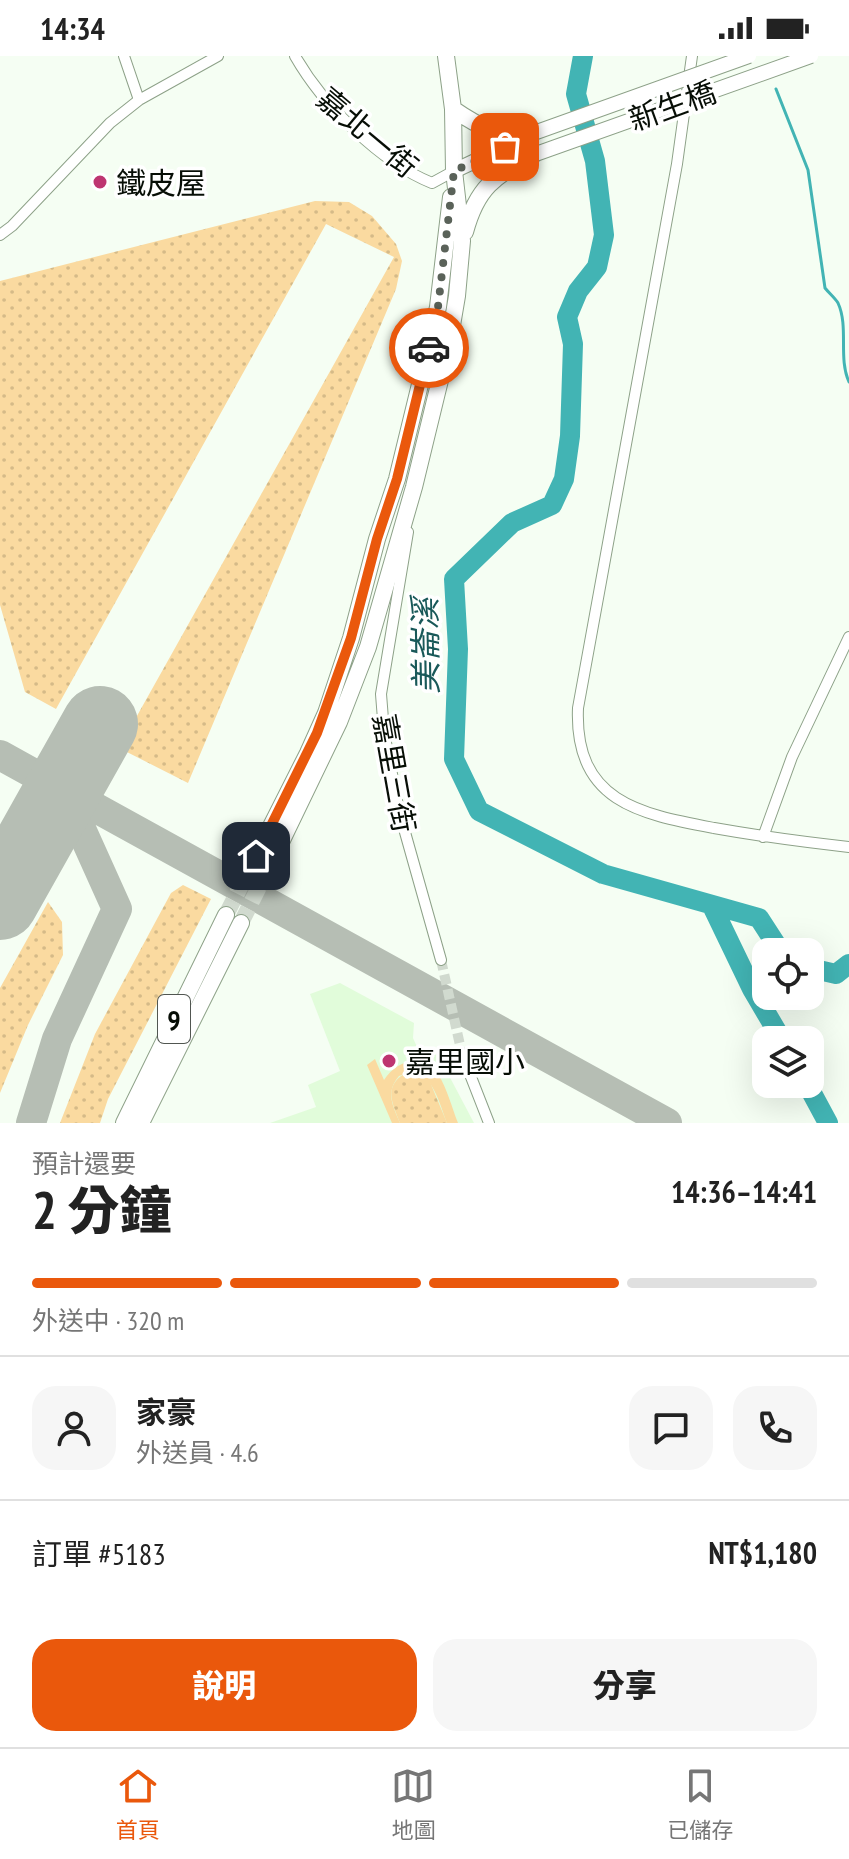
<!DOCTYPE html>
<html lang="zh-TW">
<head>
<meta charset="utf-8">
<style>
  :root { --surface:#fff; --page:#f6f6f6; --text:#222; --muted:#767676; --line:#e0e0e0; --accent:#ea580c }
  body { margin:0; font-family:"PT Sans Narrow","Noto Sans TC",sans-serif; background:var(--page); color:var(--text); height:100vh; display:flex; flex-direction:column; font-size:30px; white-space:nowrap }
  * { box-sizing:border-box; margin:0 }
  p { font-size:26px; color:var(--muted) }
  .icon { flex:none; width:44px; height:44px; fill:none; stroke:currentColor; stroke-width:2; stroke-linecap:round; stroke-linejoin:round }
  .map { position:relative; height:1067px; overflow:hidden }
  .details { display:flex; flex-direction:column; background:var(--surface); flex:1 }
  .details>* { flex:none }
  .fabs { position:absolute; left:752px; top:882px; display:grid; gap:16px }
  .fabs a { display:grid; place-items:center; width:72px; height:72px; border-radius:16px; background:var(--surface); box-shadow:0 8px 32px #0002; font-size:40px }
  .pin { position:absolute; display:grid; place-items:center; width:68px; height:68px; color:#fff; margin:-34px; border-radius:16px; box-shadow:0 4px 12px #0006 }
  .courier { position:absolute; display:grid; place-items:center; width:80px; height:80px; margin:-40px; border:6px solid #ea580c; border-radius:50%; background:#fff; color:#222; box-shadow:0 2px 10px #0007 }
  .head em { font-style:normal; font-weight:800 }
  .head div { display:flex; flex-direction:column-reverse }
  .head { display:flex; align-items:center; justify-content:space-between; height:136px; padding:0 32px }
  h1 { font-size:52px; font-weight:800; line-height:60px }
  .bar { display:grid; grid-template-columns:repeat(4,1fr); gap:12px 8px; align-content:center; height:96px; padding:0 32px }
  .bar i { height:10px; border-radius:6px; background:var(--line) }
  .bar .on { background:var(--accent) }
  .bar p { grid-column:span 4 }
  .line { display:flex; align-items:center; gap:20px; padding:0 32px; border-top:2px solid var(--line) }
  .line div { flex:1 }
  .round { display:grid; place-items:center; flex:none; width:84px; height:84px; border-radius:24px; background:var(--page) }
  .button { display:flex; gap:16px; margin-top:auto; padding:16px 32px }
  .button a { flex:1; height:92px; border-radius:24px; background:var(--accent); color:#fff; font-size:32px; font-weight:800; line-height:92px; text-align:center }
  .button a+a { background:var(--page); color:var(--text) }
  .status { display:flex; justify-content:space-between; align-items:center; height:56px; padding:0 40px; background:var(--surface); direction:ltr }
  .status svg { height:22px; fill:currentColor }
  .dock { display:flex; justify-content:space-around; align-items:center; height:112px; border-top:2px solid var(--line); background:var(--surface); font-size:22px; color:var(--muted) }
  .dock a { display:grid; justify-items:center; gap:4px }
  .dock .on { color:var(--accent) }
  .map>svg:first-child { display:block }
</style>
</head>
<body>
<div class="status"><b>14:34</b><svg viewBox="0 0 49 12"><path d="M0 12V9h3v3zM5 12V6h3v6zM10 12V3h3v9zM15 12V0h3v12zM26 1h20v11H26zM47 4h2v5h-2z"/></svg></div>
<div class="map">
<svg width="849" height="1067" viewBox="0 0 849 1067">
  <defs>
    <pattern id="grass-dots" width="8" height="8" patternUnits="userSpaceOnUse" patternTransform="scale(2)"><rect width="8" height="8" fill="#fadaa0"/><path d="M2 2h.1M6 6h.1" fill="none" stroke="#d5ba88" stroke-width="1.8" stroke-linecap="round"/></pattern>
  </defs>
  <rect width="100%" height="100%" fill="#f5fef3"/>
  <path fill="#e1fcda" d="M 340,927 L 414,967 L 413,982 L 417,991 L 436,995 L 474,1067 L 270,1067 L 316,1051 L 308,1029 L 340,1015 L 310,938 Z"/>
  <path fill="url(#grass-dots)" d="M 315,145 L 349,146 L 372,160 L 396,188 L 402,205 L 396,233 L 188,727 L 119,692 L 394,201 L 326,168 L 56,653 L 25,636 L 0,549 L 0,225 Z
    M 183,829 L 211,843 L 108,1043 L 100,1067 L 60,1067 L 95,978 L 171,837 Z
    M 48,846 L 62,866 L 63,899 L 28,969 L 0,1037 L 0,932 Z
    M 404,1018 L 424,1019 L 430,1026 L 447,1067 L 400,1067 C 393,1049 383,1031 404,1018 Z"/>
  <path fill="#fadaa0" d="M 375,1003 L 384,1024 C 396,1005 422,995 438,1018 C 447,1032 452,1052 458,1067 L 447,1067 C 438,1044 431,1007 399,1020 C 385,1036 393,1050 400,1067 L 392,1067 L 367,1009 Z"/>
  <g fill="none" stroke-linecap="round" stroke-linejoin="round">
    <path stroke="#42b4b4" stroke-width="3" d="M 776,33 L 808,114 L 825,232 C 829,237 835,242 838,247 C 849,271 838,302 849,326"/>
    <path stroke="#42b4b4" stroke-width="20" d="M 583,0 L 576,38 L 595,105 L 604,179 L 597,211 L 578,235 L 567,261 L 573,288 L 570,380 L 564,423 L 552,449 L 512,467 L 454,523 L 458,593 L 454,703 L 479,755 L 603,818 L 759,862 L 781,896
      M 713,852 L 752,933 L 782,984
      M 810,912 L 836,918 L 849,908
      M 807,1028 L 828,1067"/>
    <path stroke="#b6beb4" stroke-width="30" d="M 0,699 L 667,1067
      M 31,1067 L 57,983 L 117,853 L 63,733"/>
    <path stroke="#b6beb4" stroke-width="76" d="M 0,846 L 100,668"/>
    <path stroke="#d1dacf" stroke-width="10" stroke-dasharray="10 5" stroke-linecap="butt" d="M 441,904 L 462,998"/>
    <path stroke="#d1dacf" stroke-width="16" stroke-dasharray="16 8" stroke-linecap="butt" d="M 226,859 L 256,800
      M 241,867 L 270,809"/>
    <g stroke="#8da188" stroke-width="12">
      <path id="street" d="M 124,0 L 139,44
        M 295,0 C 323,49 380,106 432,127 L 454,115
        M 692,0 L 677,108 L 578,652 C 574,746 640,758 714,772 C 759,780 804,786 849,791
        M 0,179 L 12,170 L 110,67 L 139,44 L 218,0
        M 408,476 L 381,638 L 384,676 L 399,755 L 441,904
        M 763,781 L 792,701 L 849,581
        M 462,998 L 489,1067"/>
    </g>
    <g stroke="#8da188" stroke-width="16">
      <path id="secondary" d="M 478,110 L 528,100
        M 454,115 L 530,79"/>
    </g>
    <g stroke="#8da188" stroke-width="18">
      <path id="primary" d="M 453,53 C 482,73 496,79 531,78
        M 465,176 C 477,131 494,121 533,99
        M 256,800 L 308,697 L 326,657 L 351,582 L 377,483 L 397,423 L 424,312 L 438,251 L 451,141
        M 270,809 L 339,666 L 368,591 L 414,431 L 449,287 L 457,240 L 462,185 L 454,115 L 453,53 L 446,0
        M 124,1067 L 226,859
        M 141,1067 L 241,867"/>
    </g>
    <use href="#street" stroke="#fff" stroke-width="10"/>
    <use href="#secondary" stroke="#fff" stroke-width="14"/>
    <use href="#primary" stroke="#fff" stroke-width="16"/>
    <g stroke="#8da188" stroke-width="16" stroke-linecap="butt">
      <path id="secondary-bridge" d="M 531,78 L 749,0
        M 533,99 L 811,0"/>
    </g>
    <use href="#secondary-bridge" stroke="#fff" stroke-width="14"/>
  </g>
  <g fill="none" stroke-linecap="round" stroke-linejoin="round">
    <path stroke="#5a6259" stroke-width="8" stroke-dasharray="0 14.4" d="M 429,292 L 438,251 L 454,115 L 505,91"/>
    <path stroke="#ea580c" stroke-width="10" d="M 256,800 L 317,677 L 351,582 L 377,483 L 397,423 L 429,292"/>
  </g>
  <g fill="#be3571" stroke="#fff" stroke-width="3">
    <circle cx="100" cy="126" r="8"/>
    <circle cx="389" cy="1005" r="8"/>
  </g>
  <g text-anchor="middle" dominant-baseline="central" stroke-width="7" stroke-linejoin="round" paint-order="stroke">
    <rect fill="#fff" stroke="#515651" stroke-width="2" x="158" y="939" width="32" height="48" rx="6"/>
    <g font-size="28" font-weight="bold" fill="#070e06">
      <text x="174" y="963">9</text>
    </g>
    <g font-size="30" fill="#070e06" stroke="#fff">
      <text transform="translate(672 49) rotate(-20)">新生橋</text>
      <text transform="translate(368 76) rotate(40)">嘉北一街</text>
      <text transform="translate(395 717) rotate(80)">嘉里三街</text>
    </g>
    <g font-size="30" fill="#070e06" stroke="#fff" text-anchor="start">
      <text x="116" y="126">鐵皮屋</text>
      <text x="405" y="1005">嘉里國小</text>
    </g>
    <g font-size="32" font-style="italic" fill="#195959" stroke="#fff">
      <text transform="translate(425 590) rotate(-91)">美崙溪</text>
    </g>
  </g>
</svg>
<div class="fabs">
<a><svg class="icon" aria-label="locate" viewBox="0 0 24 24"><circle cx="12" cy="12" r="6"/><path d="M12 2v4M12 18v4M2 12h4M18 12h4"/></svg></a>
<a><svg class="icon" aria-label="layers" viewBox="0 0 24 24"><path d="M12 4l9 5-9 5-9-5zM3 14l9 5 9-5"/></svg></a>
</div>
<div class="pin" style="left:505px;top:91px;background:#ea580c"><svg class="icon" aria-label="bag" viewBox="0 0 24 24"><path d="M5 8h14l-1 12H6zM9 8a3 3 0 0 1 6 0"/></svg></div>
<div class="pin" style="left:256px;top:800px;background:#1f2937"><svg class="icon" aria-label="home" viewBox="0 0 24 24"><path d="M3 11l9-7 9 7M6 9v11h12V9"/></svg></div>
<div class="courier" style="left:429px;top:292px"><svg class="icon" aria-label="car" viewBox="0 0 24 24"><path d="M5 17H2v-5l4-1 3-4h7l3 4 3 1v5h-3M9 17h6M6 11h13"/><circle cx="7" cy="17" r="2"/><circle cx="17" cy="17" r="2"/></svg></div>
</div>
<section class="details">
<div class="head"><div><h1>2 分鐘</h1><p>預計還要</p></div><em>14:36–14:41</em></div>
<div class="bar"><i class="on"></i><i class="on"></i><i class="on"></i><i></i><p>外送中 · 320 m</p></div>
<div class="line" style="height:144px"><a class="round"><svg class="icon" aria-label="person" viewBox="0 0 24 24"><circle cx="12" cy="8" r="4"/><path d="M4 21q1-7 8-7t8 7"/></svg></a><div><b>家豪</b><p>外送員 · 4.6</p></div><a class="round"><svg class="icon" aria-label="chat" viewBox="0 0 24 24"><path d="M4 5h16v11H9l-5 4z"/></svg></a><a class="round"><svg class="icon" aria-label="phone" viewBox="0 0 24 24"><path d="M5 4h4l2 5-3 2q2 4 5 5l2-3 5 2v4C11 20 4 13 5 4z"/></svg></a></div>
<div class="line" style="height:104px"><div>訂單 #5183</div><b>NT$1,180</b></div>
<div class="button"><a>說明</a><a>分享</a></div>
</section>
<nav class="dock">
<a class="on"><svg class="icon" aria-label="home" viewBox="0 0 24 24"><path d="M3 11l9-7 9 7M6 9v11h12V9"/></svg>首頁</a>
<a><svg class="icon" aria-label="map" viewBox="0 0 24 24"><path d="M3 6l6-2 6 2 6-2v14l-6 2-6-2-6 2zM9 4v14M15 6v14"/></svg>地圖</a>
<a><svg class="icon" aria-label="saved" viewBox="0 0 24 24"><path d="M7 4h10v16l-5-4-5 4z"/></svg>已儲存</a>
</nav>
</body>
</html>
